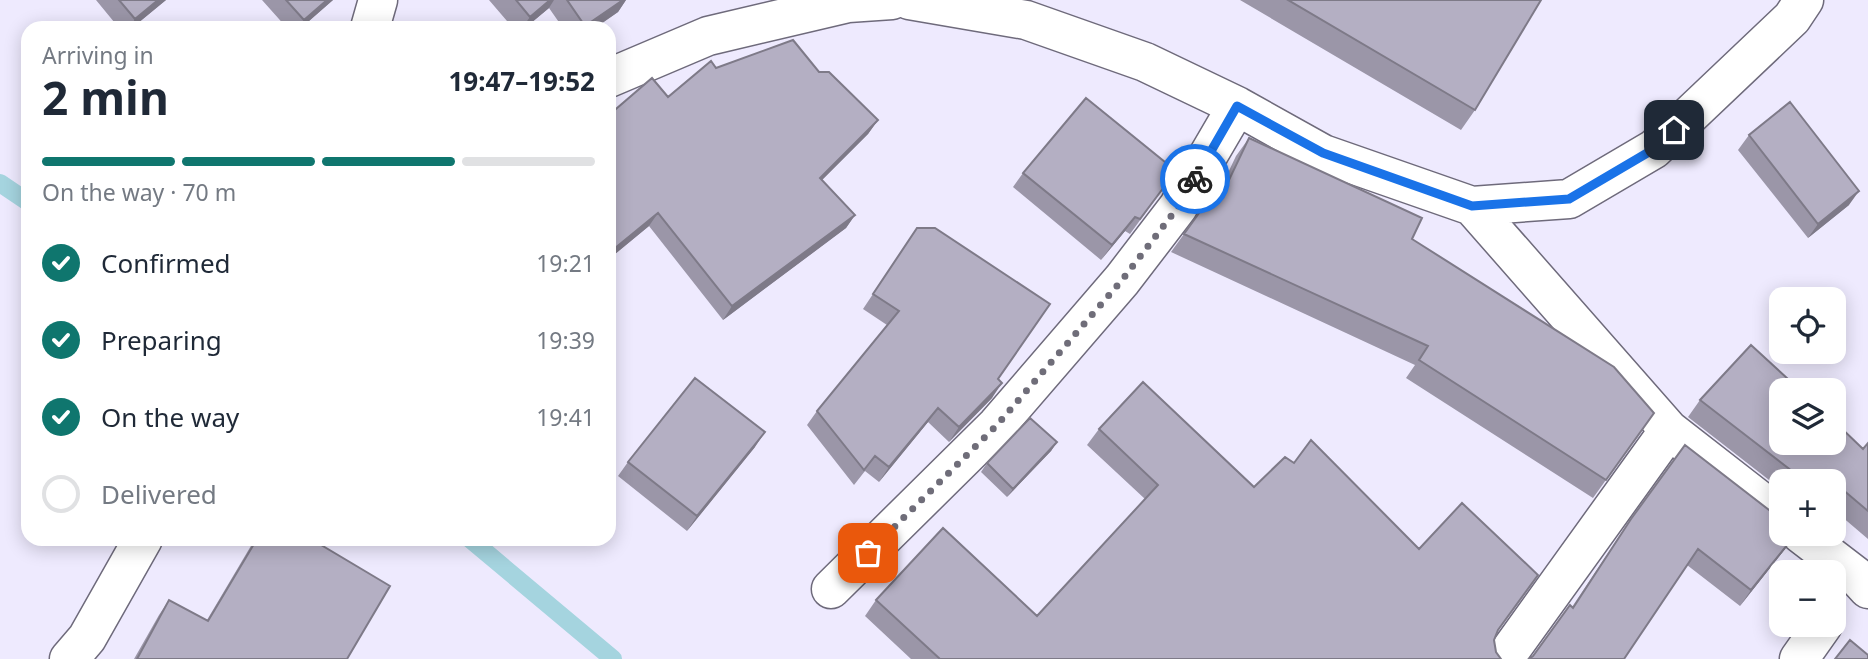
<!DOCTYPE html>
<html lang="en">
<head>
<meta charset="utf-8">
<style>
  :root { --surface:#fff; --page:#f2f2f3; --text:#1f2937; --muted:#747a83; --line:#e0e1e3; --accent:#0f766e }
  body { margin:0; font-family:"Noto Sans",sans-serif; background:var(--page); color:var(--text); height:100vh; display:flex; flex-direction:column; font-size:26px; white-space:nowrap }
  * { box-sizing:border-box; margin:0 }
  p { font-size:23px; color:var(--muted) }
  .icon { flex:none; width:38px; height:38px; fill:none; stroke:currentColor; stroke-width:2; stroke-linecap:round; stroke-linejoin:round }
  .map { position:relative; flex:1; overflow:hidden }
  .side { position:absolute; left:21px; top:21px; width:595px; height:525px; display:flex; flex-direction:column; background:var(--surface); border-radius:21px; box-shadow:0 4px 18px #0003 }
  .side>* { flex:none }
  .buttons { position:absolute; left:1769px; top:287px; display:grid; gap:14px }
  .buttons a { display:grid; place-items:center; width:77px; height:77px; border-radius:14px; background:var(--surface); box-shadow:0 4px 18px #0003; font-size:35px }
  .pin { position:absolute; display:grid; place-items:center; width:60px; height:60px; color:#fff; margin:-30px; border-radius:14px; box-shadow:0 4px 10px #0006 }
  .courier { position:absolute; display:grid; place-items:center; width:70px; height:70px; margin:-35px; border:5px solid #1a73e8; border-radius:50%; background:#fff; color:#222; box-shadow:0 2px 9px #0007 }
  .overview em { font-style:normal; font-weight:700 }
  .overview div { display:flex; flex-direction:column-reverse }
  .overview { display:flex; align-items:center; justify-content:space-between; height:119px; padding:0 21px }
  h1 { font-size:46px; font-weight:700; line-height:52px }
  .bar { display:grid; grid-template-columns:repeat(4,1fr); gap:10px 7px; align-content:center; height:84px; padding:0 21px }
  .bar i { height:9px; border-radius:5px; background:var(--line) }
  .bar .selected { background:var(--accent) }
  .bar p { grid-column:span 4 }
  ol { padding:0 21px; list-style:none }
  li { display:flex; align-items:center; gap:21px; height:77px }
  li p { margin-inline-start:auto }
  li .icon { padding:7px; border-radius:50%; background:var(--accent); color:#fff; stroke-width:4 }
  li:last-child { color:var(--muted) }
  li i { width:38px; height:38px; border:4px solid var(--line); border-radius:50% }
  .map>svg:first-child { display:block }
</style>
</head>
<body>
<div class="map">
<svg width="1868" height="659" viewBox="0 0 1868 659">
  <rect width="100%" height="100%" fill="#eeeafe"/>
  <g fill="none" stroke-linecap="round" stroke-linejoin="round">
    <path stroke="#a5d4df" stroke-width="18" d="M 0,183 L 28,202
      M 470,539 L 613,659"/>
    <g stroke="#6e6a7b" stroke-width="41">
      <path id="minor" d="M 909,0 L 1026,20 L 1145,62 L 1237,106 L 1323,154 L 1472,206 L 1569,199 L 1654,149 L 1792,18 L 1804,0
        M 370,28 L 378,0
        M 609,78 L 708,36 L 848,3 L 892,0
        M 1472,206 L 1669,430 L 1782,518
        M 1801,534 L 1857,577 L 1868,589
        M 831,589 L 997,425 L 1122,280 L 1178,207 L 1237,106
        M 69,659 L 87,638 L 143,539
        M 1504,659 L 1669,430
        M 1799,659 L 1823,625"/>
    </g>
    <use href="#minor" stroke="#fff" stroke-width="38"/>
  </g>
  <path fill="#9b96a8" d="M 96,0 L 166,0 L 132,28 L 119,28 Z
    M 262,0 L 333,0 L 301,28 L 287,28 Z
    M 489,0 L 626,0 L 618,12 L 595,28 L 563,28 L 549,8 L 525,28 L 513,28 Z
    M 1240,0 L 1541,0 L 1475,110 L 1461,130 Z
    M 716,68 L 819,72 L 878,120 L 868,134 L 822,180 L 855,215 L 846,228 L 723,320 L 649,226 L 609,259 L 609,115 L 668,97 Z
    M 1749,135 L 1849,205 L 1808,238 L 1738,150 Z
    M 1249,138 L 1412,239 L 1654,413 L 1593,498 L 1406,378 L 1415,365 L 1171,252 L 1184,234 L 1216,198 L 1236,156 Z
    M 1176,171 L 1130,234 L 1125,231 L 1101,260 L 1013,187 L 1023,173 Z
    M 917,228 L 998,379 L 992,398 L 949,442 L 928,422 L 879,482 L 865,471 L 854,485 L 807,425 L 817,411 L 887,325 L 863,309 Z
    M 1700,400 L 1863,449 L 1868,443 L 1868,539 L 1834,510 L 1834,481 L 1782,481 L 1782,490 L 1688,417 Z
    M 1099,429 L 1254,487 L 1497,631 L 1494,640 L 1496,652 L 1501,659 L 911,659 L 865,616 L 876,600 L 1037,616 L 1145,499 L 1087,445 Z
    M 1057,442 L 1051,451 L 1007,497 L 981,472 L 987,463 Z
    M 1685,445 L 1785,549 L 1740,606 L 1687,565 L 1533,656 L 1572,607 L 1620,535 Z
    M 755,447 L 687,531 L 618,476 L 628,462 Z
    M 255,539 L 311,539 L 347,659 L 134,659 L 159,615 L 169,600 L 207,620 Z"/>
  <path fill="#7e7a88" d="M 158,0 L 166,0 L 132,28 L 129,28 L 135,19 Z
    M 327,0 L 333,0 L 301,28 L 298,28 L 304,20 Z
    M 550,0 L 554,0 L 549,8 L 525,28 L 522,28 L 530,17 Z
    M 623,0 L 626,0 L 618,12 L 595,28 L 584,28 Z
    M 878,120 L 868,134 L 811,191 L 820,178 Z
    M 1859,191 L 1849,205 L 1808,238 L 1818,224 Z
    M 658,213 L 649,226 L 609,259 L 609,253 Z
    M 855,215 L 846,228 L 723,320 L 732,306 Z
    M 1135,217 L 1125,231 L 1101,260 L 1112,245 Z
    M 1002,383 L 992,398 L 949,442 L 959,427 Z
    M 938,408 L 928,422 L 879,482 L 889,467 Z
    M 765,432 L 755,447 L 687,531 L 697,516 Z
    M 1057,442 L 1051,451 L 1007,497 L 1013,489 Z
    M 1796,534 L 1785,549 L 1740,606 L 1751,590 Z"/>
  <path fill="#b4afc3" stroke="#7e7a88" stroke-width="2" d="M 119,0 L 158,0 L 135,19 Z
    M 286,0 L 327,0 L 304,20 Z
    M 516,0 L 550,0 L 530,17 Z
    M 567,0 L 623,0 L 585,26 Z
    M 1288,0 L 1541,0 L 1475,110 Z
    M 793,40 L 819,72 L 829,72 L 878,120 L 820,178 L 855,215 L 732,306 L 658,213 L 609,253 L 609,115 L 652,78 L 668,97 L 711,61 L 716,68 Z
    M 1086,98 L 1176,171 L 1140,219 L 1135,217 L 1112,245 L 1023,173 Z
    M 1790,102 L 1859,191 L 1818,224 L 1749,135 Z
    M 1249,138 L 1422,218 L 1412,239 L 1614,367 L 1654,413 L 1606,480 L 1419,360 L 1428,346 L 1184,234 L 1212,195 L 1219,201 Z
    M 917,228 L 935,228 L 1050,304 L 998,379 L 1002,383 L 959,427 L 938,408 L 889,467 L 875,456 L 864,470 L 817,411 L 899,311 L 873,294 Z
    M 1751,345 L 1800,390 L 1782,390 L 1782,443 L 1834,443 L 1834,421 L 1863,449 L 1868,443 L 1868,511 L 1835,483 L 1834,485 L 1834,481 L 1805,481 L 1700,400 Z
    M 695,378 L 765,432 L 697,516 L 628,462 Z
    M 1143,382 L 1254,487 L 1285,457 L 1294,463 L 1311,440 L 1419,549 L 1462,503 L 1538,575 L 1498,630 L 1494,640 L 1496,652 L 1501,659 L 940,659 L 876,600 L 943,528 L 1037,616 L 1158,485 L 1099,429 Z
    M 1030,418 L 1057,442 L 1013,489 L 987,463 Z
    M 1685,445 L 1782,520 L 1782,534 L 1796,534 L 1751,590 L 1698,549 L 1624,659 L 1529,659 L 1533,656 L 1570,605 L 1573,608 L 1631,519 Z
    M 257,539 L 311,539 L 390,586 L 347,659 L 137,659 L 169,600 L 208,621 Z
    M 1850,640 L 1868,655 L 1868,659 L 1835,659 Z"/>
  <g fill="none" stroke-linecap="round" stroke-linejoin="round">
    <path stroke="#6f6d79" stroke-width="7" stroke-dasharray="0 12.6" d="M 868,553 L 997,425 L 1122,280 L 1178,207 L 1195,179"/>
    <path stroke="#1a73e8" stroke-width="9" d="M 1195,179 L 1237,106 L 1323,153 L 1472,206 L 1569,199 L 1654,149 L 1674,130"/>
  </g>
</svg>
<div class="buttons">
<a><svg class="icon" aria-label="locate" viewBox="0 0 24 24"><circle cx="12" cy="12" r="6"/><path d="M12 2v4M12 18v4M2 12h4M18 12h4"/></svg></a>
<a><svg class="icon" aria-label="layers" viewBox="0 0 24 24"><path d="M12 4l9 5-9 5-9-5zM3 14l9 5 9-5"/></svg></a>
<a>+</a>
<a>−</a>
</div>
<div class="pin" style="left:868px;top:553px;background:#ea580c"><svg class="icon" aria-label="bag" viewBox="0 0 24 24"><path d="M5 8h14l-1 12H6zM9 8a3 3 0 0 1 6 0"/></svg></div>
<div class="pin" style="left:1674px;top:130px;background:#1f2937"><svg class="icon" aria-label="home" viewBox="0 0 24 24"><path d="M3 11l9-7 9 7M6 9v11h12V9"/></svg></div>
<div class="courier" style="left:1195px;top:179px"><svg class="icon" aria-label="bike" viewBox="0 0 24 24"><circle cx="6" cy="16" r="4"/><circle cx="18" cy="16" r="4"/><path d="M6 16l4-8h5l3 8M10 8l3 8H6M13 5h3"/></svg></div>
<section class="side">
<div class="overview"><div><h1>2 min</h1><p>Arriving in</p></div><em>19:47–19:52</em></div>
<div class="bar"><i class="selected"></i><i class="selected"></i><i class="selected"></i><i></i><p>On the way · 70 m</p></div>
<ol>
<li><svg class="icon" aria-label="check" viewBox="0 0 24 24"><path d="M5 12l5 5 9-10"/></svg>Confirmed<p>19:21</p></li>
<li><svg class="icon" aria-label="check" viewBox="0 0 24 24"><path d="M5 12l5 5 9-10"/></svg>Preparing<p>19:39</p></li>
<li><svg class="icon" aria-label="check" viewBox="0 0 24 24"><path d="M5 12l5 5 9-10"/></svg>On the way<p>19:41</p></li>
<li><i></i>Delivered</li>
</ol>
</section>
</div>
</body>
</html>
